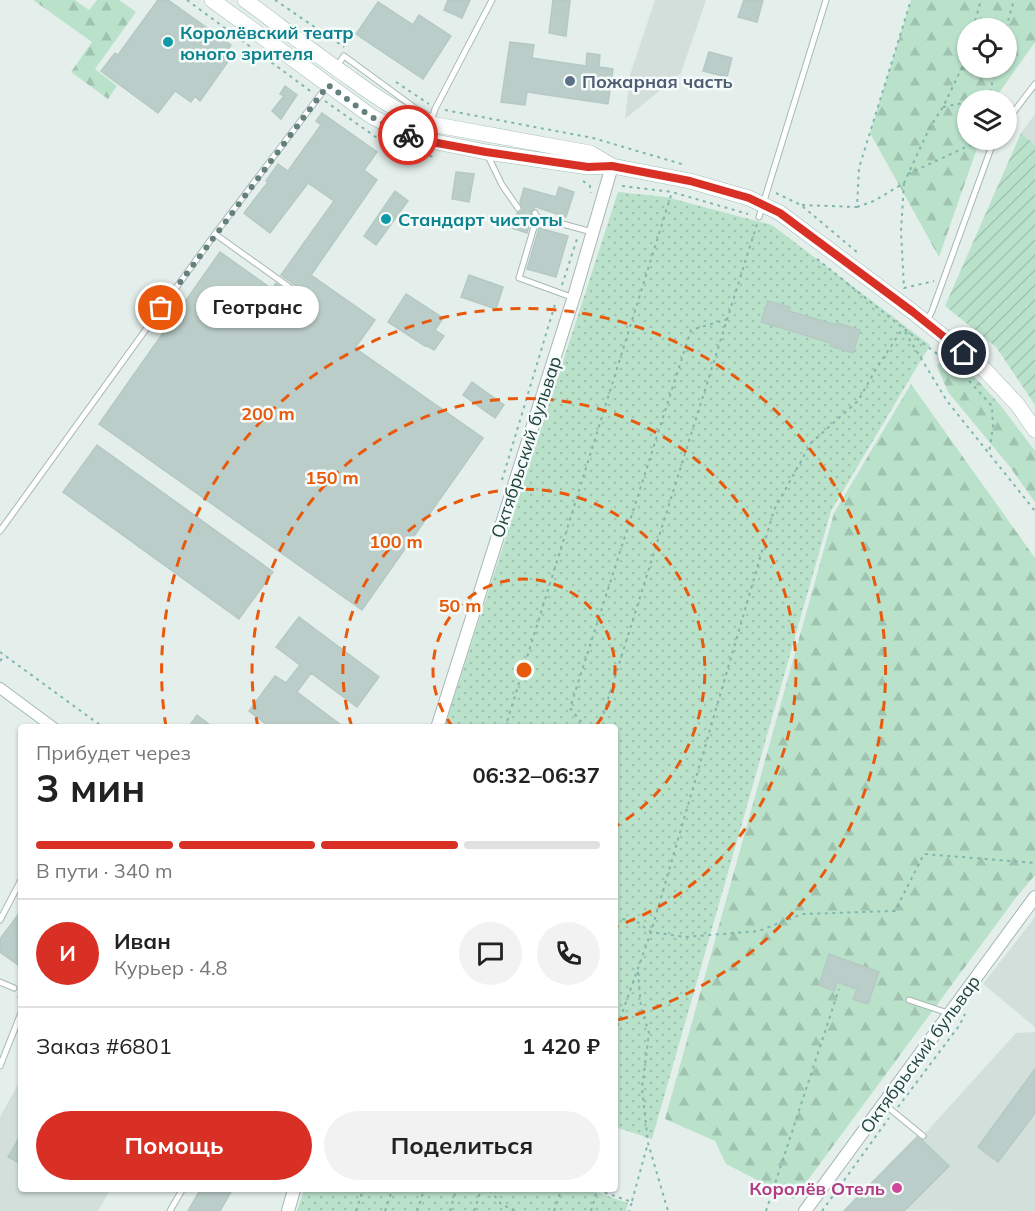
<!DOCTYPE html>
<html lang="ru">
<head>
<meta charset="utf-8">
<style>
  :root { --surface:#fff; --page:#f2f2f2; --text:#222; --muted:#767676; --line:#e0e0e0; --accent:#d93025 }
  body { margin:0; font-family:Mulish,sans-serif; background:var(--page); color:var(--text); height:100vh; display:flex; flex-direction:column; font-size:22px; white-space:nowrap }
  * { box-sizing:border-box; margin:0 }
  p { font-size:20px; color:var(--muted) }
  .icon { flex:none; width:33px; height:33px; fill:none; stroke:currentColor; stroke-width:2; stroke-linecap:round; stroke-linejoin:round }
  .map { position:relative; flex:1; overflow:hidden }
  .details { position:absolute; left:18px; top:724px; width:600px; height:468px; display:flex; flex-direction:column; background:var(--surface); border-radius:6px; box-shadow:0 2px 4px #0004 }
  .details>* { flex:none }
  .fabs { position:absolute; left:957px; top:18px; display:grid; gap:12px }
  .fabs a { display:grid; place-items:center; width:60px; height:60px; border-radius:50%; background:var(--surface); box-shadow:0 2px 4px #0004; font-size:30px }
  .pin { position:absolute; display:grid; place-items:center; width:51px; height:51px; color:#fff; margin:-26px; border:3px solid #fff; border-radius:50%; box-shadow:0 2px 6px #0007 }
  .courier { position:absolute; display:grid; place-items:center; width:60px; height:60px; margin:-30px; border:4px solid #d93025; border-radius:50%; background:#fff; color:#222; box-shadow:0 2px 8px #0007 }
  .bubble { position:absolute; height:42px; border-radius:21px; background:var(--surface); box-shadow:0 2px 4px #0004; font-size:20px; font-weight:700; line-height:42px; text-align:center }
  .head em { font-style:normal; font-weight:700 }
  .head div { display:flex; flex-direction:column-reverse }
  .head { display:flex; align-items:center; justify-content:space-between; height:102px; padding:0 18px }
  h1 { font-size:39px; font-weight:700; line-height:45px }
  .bar { display:grid; grid-template-columns:repeat(4,1fr); gap:9px 6px; align-content:center; height:72px; padding:0 18px }
  .bar i { height:8px; border-radius:4px; background:var(--line) }
  .bar .current { background:var(--accent) }
  .bar p { grid-column:span 4 }
  .line { display:flex; align-items:center; gap:15px; padding:0 18px; border-top:2px solid var(--line) }
  .line div { flex:1 }
  .round { display:grid; place-items:center; flex:none; width:63px; height:63px; border-radius:32px; background:var(--page) }
  .cta { display:flex; gap:12px; margin-top:auto; padding:12px 18px }
  .cta a { flex:1; height:69px; border-radius:36px; background:var(--accent); color:#fff; font-size:24px; font-weight:700; line-height:69px; text-align:center }
  .cta a+a { background:var(--page); color:var(--text) }
  .map>svg:first-child { display:block }
</style>
</head>
<body>
<div class="map">
<svg width="1035" height="1211" viewBox="0 0 1035 1211">
  <defs>
    <pattern id="forest-firs" width="22" height="20" patternUnits="userSpaceOnUse" patternTransform="scale(1.5)"><rect width="22" height="20" fill="#bae2cb"/><path d="M5 1l3.5 6h-7zM16 11l3.5 6h-7z" fill="#a0c3af"/></pattern>
    <pattern id="park-dots" width="8" height="8" patternUnits="userSpaceOnUse" patternTransform="scale(1.5)"><rect width="8" height="8" fill="#bae2cb"/><path d="M2 2h.1M6 6h.1" fill="none" stroke="#a0c3af" stroke-width="1.8" stroke-linecap="round"/></pattern>
    <pattern id="garden-furrows" width="10" height="10" patternUnits="userSpaceOnUse" patternTransform="scale(1.5)"><rect width="10" height="10" fill="#bae2cb"/><path d="M-1 1l2-2M0 10L10 0M9 11l2-2" fill="none" stroke="#a0c3af"/></pattern>
  </defs>
  <rect width="100%" height="100%" fill="#e4efec"/>
  <path fill="#d2dfdb" d="M 655,0 L 706,0 L 681,73 L 625,119 L 630,75 Z
    M 1035,114 L 1035,145 L 1021,133 Z
    M 1035,917 L 1035,1027 L 983,984 Z
    M 1035,1032 L 1035,1211 L 844,1210 L 918,1136 L 921,1138 L 1016,1033 Z
    M 21,1079 L 21,1190 L 110,1190 L 98,1211 L 0,1211 L 0,1117 Z"/>
  <path fill="url(#forest-firs)" fill-rule="evenodd" d="M 33,0 L 75,0 L 89,10 L 97,0 L 119,0 L 136,12 L 95,69 L 117,86 L 108,99 L 71,72 L 92,42 Z
    M 911,0 L 1035,0 L 1035,42 L 994,100 L 968,100 L 968,140 L 980,140 L 939,257 L 870,133 ZM 1006,28 L 1006,68 L 968,68 L 968,28 Z
    M 946,355 L 963,364 L 1001,406 L 1035,451 L 1035,502 L 1010,467 L 948,392 L 937,366 Z
    M 911,384 L 1035,558 L 1035,875 L 1015,899 L 794,1199 L 726,1164 L 715,1141 L 665,1119 L 834,513 Z"/>
  <path fill="url(#park-dots)" d="M 618,192 L 666,197 L 772,225 L 930,345 L 831,511 L 652,1139 L 615,1127 L 615,728 L 444,728 Z
    M 304,1190 L 593,1190 L 593,1191 L 628,1203 L 626,1211 L 297,1211 Z"/>
  <path fill="url(#garden-furrows)" d="M 1021,133 L 1035,145 L 1035,405 L 996,347 L 945,306 Z"/>
  <path fill="#bbcdc8" stroke="#b5c9c4" stroke-width="1.5" d="M 158,0 L 168,0 L 231,45 L 227,52 L 232,56 L 200,101 L 195,96 L 191,102 L 175,91 L 158,113 L 101,71 L 115,53 L 118,55 Z
    M 448,0 L 470,0 L 462,18 L 444,10 Z
    M 553,0 L 570,0 L 566,36 L 549,33 Z
    M 744,0 L 763,0 L 757,22 L 738,17 Z
    M 378,2 L 413,25 L 419,15 L 451,36 L 423,79 L 356,34 Z
    M 510,42 L 534,45 L 532,58 L 586,66 L 587,53 L 600,55 L 599,67 L 613,69 L 608,104 L 527,92 L 525,105 L 501,102 Z
    M 709,52 L 732,58 L 727,77 L 703,71 Z
    M 285,86 L 297,95 L 281,119 L 272,111 L 284,96 L 280,94 Z
    M 322,113 L 377,152 L 364,170 L 377,180 L 311,275 L 375,320 L 355,348 L 483,438 L 362,610 L 99,424 L 220,252 L 272,289 L 276,283 L 307,306 L 310,307 L 314,305 L 315,302 L 313,298 L 281,275 L 334,201 L 308,183 L 270,233 L 244,213 L 268,182 L 266,181 L 278,164 L 288,171 L 321,125 L 316,121 Z
    M 456,172 L 474,174 L 469,202 L 452,199 Z
    M 559,187 L 574,192 L 566,217 L 536,207 L 531,211 L 532,217 L 527,233 L 512,228 L 517,213 L 520,212 L 523,210 L 520,202 L 524,188 L 556,197 Z
    M 395,191 L 408,201 L 376,245 L 364,236 Z
    M 539,228 L 568,236 L 556,277 L 527,269 Z
    M 469,275 L 503,287 L 496,309 L 461,297 Z
    M 406,294 L 443,318 L 435,330 L 444,336 L 434,350 L 426,345 L 425,346 L 388,322 Z
    M 768,301 L 790,307 L 789,311 L 836,325 L 837,323 L 860,330 L 853,353 L 830,346 L 831,343 L 761,322 Z
    M 472,382 L 504,405 L 495,418 L 463,395 Z
    M 97,445 L 273,572 L 239,619 L 63,492 Z
    M 299,617 L 379,677 L 357,707 L 311,673 L 297,692 L 345,728 L 271,728 L 249,711 L 275,676 L 286,683 L 300,665 L 276,647 Z
    M 197,715 L 214,728 L 188,728 Z
    M 21,911 L 21,967 L 0,952 L 0,939 Z
    M 829,954 L 879,972 L 868,1004 L 853,999 L 857,989 L 837,982 L 834,991 L 819,985 Z
    M 1035,1069 L 1035,1113 L 998,1162 L 978,1147 Z
    M 21,1135 L 21,1164 L 8,1157 Z
    M 917,1137 L 923,1141 L 949,1166 L 904,1211 L 844,1211 Z
    M 200,1190 L 232,1190 L 220,1211 L 188,1211 Z"/>
  <g fill="none" stroke-linecap="round" stroke-linejoin="round">
    <g stroke="#a6b8b5" stroke-width="7">
      <path id="service" d="M 337,66 L 344,56 L 415,108 L 431,117
        M 431,122 L 435,109 L 492,0
        M 1006,122 L 1035,84
        M 487,154 L 502,185 L 518,208
        M 535,213 L 537,217 L 519,278 L 574,298
        M 537,217 L 592,232
        M 759,217 L 826,0
        M 215,234 L 310,302
        M 927,321 L 932,311 L 994,140
        M 0,531 L 215,234 L 327,86
        M 0,920 L 21,880
        M 0,982 L 14,988
        M 909,1000 L 948,1013
        M 0,1066 L 21,1013
        M 884,1104 L 923,1136
        M 170,1211 L 182,1190"/>
    </g>
    <g stroke="#a6b8b5" stroke-width="12">
      <path id="minor" d="M 0,688 L 54,728"/>
    </g>
    <g stroke="#a6b8b5" stroke-width="14">
      <path id="tertiary" d="M 437,728 L 575,293 L 612,166
        M 288,1211 L 294,1190
        M 805,1211 L 1035,897"/>
    </g>
    <g stroke="#a1bcb7" stroke-width="16">
      <path id="secondary" d="M 212,0 L 371,116 L 403,133 L 421,139 L 486,152 L 588,167 L 612,166 L 690,181 L 749,198 L 780,213 L 796,225 L 913,312 L 983,368 L 1017,404 L 1035,430
        M 245,0 C 280,26 314,53 350,78 C 376,97 400,114 431,124 L 590,153 L 612,166"/>
    </g>
    <path stroke="#80b6ae" stroke-width="2" stroke-dasharray="3 4.5" stroke-linecap="butt" d="M 187,0 L 313,93
      M 275,0 L 344,47
      M 973,28 L 981,0
      M 1006,28 L 1014,0
      M 396,82 L 429,104
      M 989,100 L 995,68
      M 325,101 L 380,140 L 394,148 L 410,153 L 436,157
      M 943,107 L 968,102
      M 445,110 L 593,138 L 685,165
      M 908,174 L 981,140
      M 583,181 L 590,186 L 591,193
      M 904,183 L 901,231 L 904,288 L 934,281
      M 622,186 L 672,192 L 748,214
      M 776,193 L 801,205 L 858,253
      M 802,205 L 857,207 L 859,168 L 911,0
      M 857,207 L 874,201 L 904,183 L 930,127 L 943,107 L 966,59 L 968,52
      M 817,259 L 903,328 L 961,372 L 992,406 L 993,427 L 989,453
      M 562,285 L 578,236
      M 905,332 L 947,401 L 1035,511
      M 502,480 L 556,301
      M 0,652 L 104,728
      M 0,661 L 5,655
      M 505,728 L 672,192
      M 586,728 L 570,708 L 691,330 L 728,319
      M 599,728 L 757,224
      M 615,918 L 636,921 L 651,932 L 685,937 L 759,931 L 802,914 L 895,911 L 924,854 L 1035,863
      M 638,972 L 641,1008 L 649,1033 L 642,1088 L 648,1143 L 668,1211
      M 18,996 L 21,1002
      M 615,1033 L 651,932 L 774,510 L 811,443 L 858,401 L 876,369 L 903,328
      M 898,1107 L 959,1026 L 965,1014
      M 490,1190 L 501,1204 L 515,1211
      M 632,1201 L 648,1143
      M 356,1211 L 363,1190
      M 385,1211 L 392,1190
      M 417,1211 L 424,1190
      M 450,1211 L 456,1190
      M 474,1211 L 481,1190
      M 554,1211 L 561,1190
      M 591,1211 L 597,1190 L 632,1202 L 629,1211
      M 766,1211 L 839,989
      M 822,1211 L 889,1118"/>
    <use href="#service" stroke="#fff" stroke-width="5"/>
    <use href="#minor" stroke="#fff" stroke-width="10"/>
    <use href="#tertiary" stroke="#fff" stroke-width="12"/>
    <use href="#secondary" stroke="#fff" stroke-width="15"/>
  </g>
  <g fill="none" stroke-linecap="round" stroke-linejoin="round">
    <path stroke="#657f7c" stroke-width="6" stroke-dasharray="0 10.8" d="M 161,308 L 328,85 C 353,103 378,125 408,135"/>
    <path stroke="#d93025" stroke-width="8" d="M 408,135 L 421,140 L 486,152 L 588,167 L 612,166 L 690,181 L 749,198 L 780,213 L 796,225 L 913,312 L 964,353"/>
  </g>
  <g fill="none" stroke="#e8590c" stroke-width="3" stroke-dasharray="10 8">
    <path d="M453 727A91 91 0 1 1 595 727"/>
    <path d="M352 727A181 181 0 1 1 616 826"/>
    <path d="M258 727A272 272 0 1 1 617 926"/>
    <path d="M166 727A362 362 0 1 1 618 1020"/>
  </g>
  <g fill="#0f9aa8" stroke="#f5fbf9" stroke-width="2">
    <circle cx="168" cy="42" r="6"/>
    <circle cx="386" cy="219" r="6"/>
  </g>
  <circle fill="#5c6f8a" stroke="#f5fbf9" stroke-width="2" cx="570" cy="81" r="6"/>
  <circle fill="#d1479c" stroke="#f5fbf9" stroke-width="2" cx="897" cy="1188" r="6"/>
  <g text-anchor="middle" dominant-baseline="central" stroke-width="5" stroke-linejoin="round" paint-order="stroke">
    <g font-size="18" font-weight="bold" fill="#0d838f" stroke="#f5fbf9" text-anchor="start">
      <text x="180" y="32">Королёвский театр<tspan x="180" dy="21">юного зрителя</tspan></text>
      <text x="398" y="219">Стандарт чистоты</text>
    </g>
    <g font-size="18" font-weight="bold" fill="#4e5e75" stroke="#f5fbf9" text-anchor="start">
      <text x="582" y="81">Пожарная часть</text>
    </g>
    <g font-size="18" fill="#21433f" stroke="#f5fbf9">
      <text transform="translate(526 447) rotate(-72)">Октябрьский бульвар</text>
      <text transform="translate(920 1054) rotate(-54)">Октябрьский бульвар</text>
    </g>
    <g font-size="18" font-weight="bold" fill="#b23c85" stroke="#f5fbf9" text-anchor="end">
      <text x="885" y="1188">Королёв Отель</text>
    </g>
  </g>
  <circle cx="524" cy="670" r="9" fill="#e8590c" stroke="#f5fbf9" stroke-width="3"/>
  <g font-size="18" text-anchor="middle" font-weight="bold" fill="#e8590c" stroke="#f5fbf9" stroke-width="5" stroke-linejoin="round" paint-order="stroke">
    <text x="268" y="420">200 m</text>
    <text x="332" y="484">150 m</text>
    <text x="396" y="548">100 m</text>
    <text x="460" y="612">50 m</text>
  </g>
</svg>
<div class="fabs">
<a><svg class="icon" aria-label="locate" viewBox="0 0 24 24"><circle cx="12" cy="12" r="6"/><path d="M12 2v4M12 18v4M2 12h4M18 12h4"/></svg></a>
<a><svg class="icon" aria-label="layers" viewBox="0 0 24 24"><path d="M12 4l9 5-9 5-9-5zM3 14l9 5 9-5"/></svg></a>
</div>
<div class="pin" style="left:161px;top:308px;background:#ea580c"><svg class="icon" aria-label="bag" viewBox="0 0 24 24"><path d="M5 8h14l-1 12H6zM9 8a3 3 0 0 1 6 0"/></svg></div>
<div class="pin" style="left:964px;top:353px;background:#1f2937"><svg class="icon" aria-label="home" viewBox="0 0 24 24"><path d="M3 11l9-7 9 7M6 9v11h12V9"/></svg></div>
<div class="courier" style="left:408px;top:135px"><svg class="icon" aria-label="bike" viewBox="0 0 24 24"><circle cx="6" cy="16" r="4"/><circle cx="18" cy="16" r="4"/><path d="M6 16l4-8h5l3 8M10 8l3 8H6M13 5h3"/></svg></div>
<div class="bubble" style="left:196px;top:286px;width:123px">Геотранс</div>
<section class="details">
<div class="head"><div><h1>3 мин</h1><p>Прибудет через</p></div><em>06:32–06:37</em></div>
<div class="bar"><i class="current"></i><i class="current"></i><i class="current"></i><i></i><p>В пути · 340 m</p></div>
<div class="line" style="height:108px"><b class="round" style="background:var(--accent);color:#fff">И</b><div><b>Иван</b><p>Курьер · 4.8</p></div><a class="round"><svg class="icon" aria-label="chat" viewBox="0 0 24 24"><path d="M4 5h16v11H9l-5 4z"/></svg></a><a class="round"><svg class="icon" aria-label="phone" viewBox="0 0 24 24"><path d="M5 4h4l2 5-3 2q2 4 5 5l2-3 5 2v4C11 20 4 13 5 4z"/></svg></a></div>
<div class="line" style="height:78px"><div>Заказ #6801</div><b>1 420 ₽</b></div>
<div class="cta"><a>Помощь</a><a>Поделиться</a></div>
</section>
</div>
</body>
</html>
